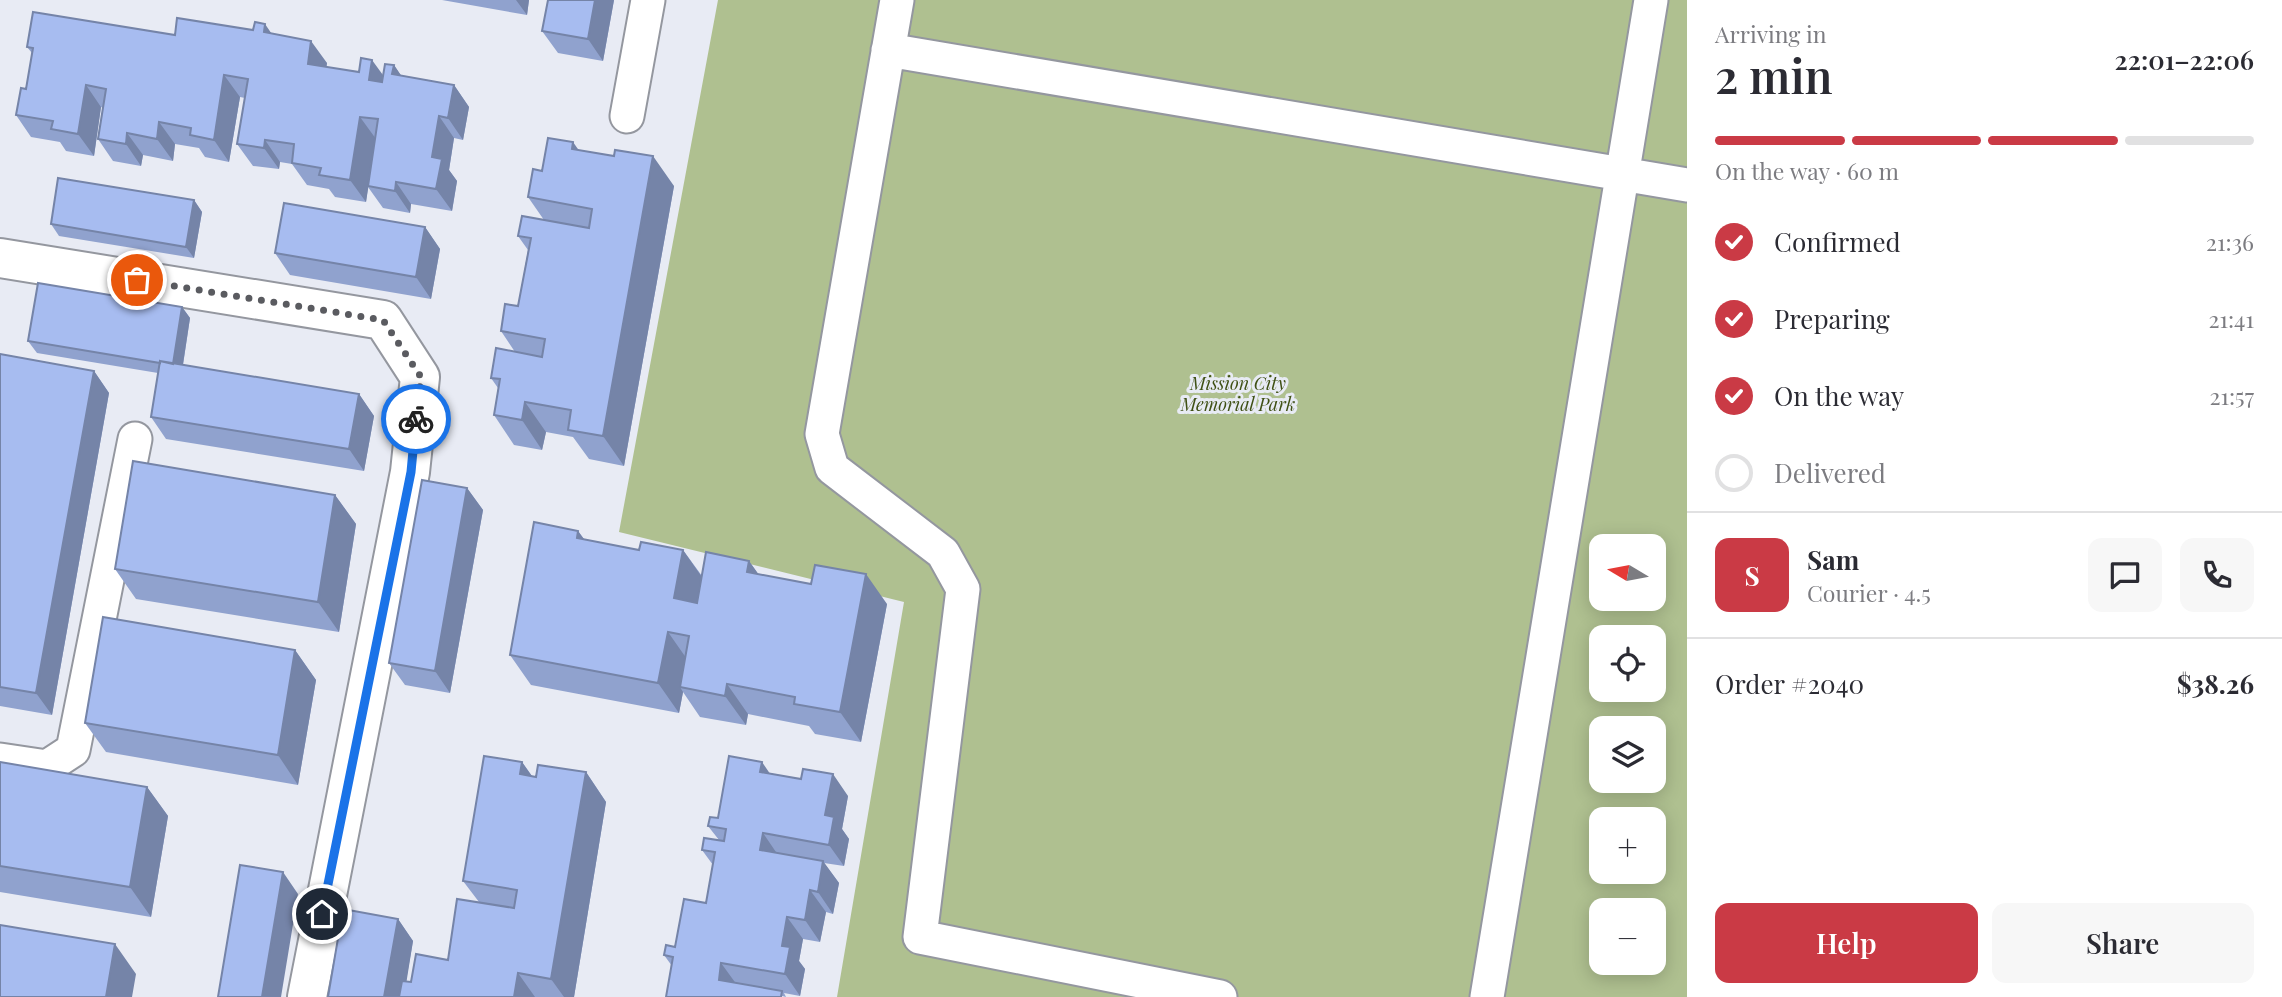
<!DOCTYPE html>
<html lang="en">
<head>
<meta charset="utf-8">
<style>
  :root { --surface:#fff; --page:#f7f7f7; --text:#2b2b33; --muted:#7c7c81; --line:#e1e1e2; --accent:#ca3a45 }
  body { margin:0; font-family:"Playfair Display",serif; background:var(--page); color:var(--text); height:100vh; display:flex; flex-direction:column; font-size:26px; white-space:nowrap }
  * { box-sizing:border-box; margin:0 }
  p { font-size:23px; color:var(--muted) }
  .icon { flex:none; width:38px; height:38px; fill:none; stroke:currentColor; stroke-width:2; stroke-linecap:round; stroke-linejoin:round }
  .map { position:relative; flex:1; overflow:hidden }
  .sheet { display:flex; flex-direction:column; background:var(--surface); width:595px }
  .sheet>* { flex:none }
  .needle { width:46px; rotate:280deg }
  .buttons { position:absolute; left:1589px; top:534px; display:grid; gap:14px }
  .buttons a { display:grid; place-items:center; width:77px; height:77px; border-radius:14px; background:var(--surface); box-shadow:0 4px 18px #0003; font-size:35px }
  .pin { position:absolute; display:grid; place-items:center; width:60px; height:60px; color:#fff; margin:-30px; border:4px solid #fff; border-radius:50%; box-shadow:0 2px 7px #0007 }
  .courier { position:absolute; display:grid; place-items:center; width:70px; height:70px; margin:-35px; border:5px solid #1a73e8; border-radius:50%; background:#fff; color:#222; box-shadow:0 2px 9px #0007 }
  .summary em { font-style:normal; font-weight:600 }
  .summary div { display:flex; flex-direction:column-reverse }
  .summary { display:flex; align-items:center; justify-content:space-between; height:119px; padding:0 28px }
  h1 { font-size:46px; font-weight:600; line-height:52px }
  .bar { display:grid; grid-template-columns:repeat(4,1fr); gap:10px 7px; align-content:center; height:84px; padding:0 28px }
  .bar i { height:9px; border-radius:5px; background:var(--line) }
  .bar .on { background:var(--accent) }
  .bar p { grid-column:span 4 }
  .line { display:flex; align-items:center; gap:18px; padding:0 28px; border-top:2px solid var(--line) }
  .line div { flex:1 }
  .round { display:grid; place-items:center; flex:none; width:74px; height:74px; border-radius:14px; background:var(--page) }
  ol { padding:0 28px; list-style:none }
  li { display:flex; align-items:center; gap:21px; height:77px }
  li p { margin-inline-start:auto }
  li .icon { padding:7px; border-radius:50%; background:var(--accent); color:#fff; stroke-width:4 }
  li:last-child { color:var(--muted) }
  li i { width:38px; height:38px; border:4px solid var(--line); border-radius:50% }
  .cta { display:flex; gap:14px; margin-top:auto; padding:14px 28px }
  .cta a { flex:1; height:80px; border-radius:14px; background:var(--accent); color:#fff; font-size:28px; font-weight:600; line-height:80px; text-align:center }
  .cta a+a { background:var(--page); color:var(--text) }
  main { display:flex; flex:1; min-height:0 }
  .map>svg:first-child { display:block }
</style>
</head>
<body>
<main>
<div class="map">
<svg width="1687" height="997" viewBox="0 0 1687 997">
  <rect width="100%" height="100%" fill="#e8ebf4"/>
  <path fill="#afc090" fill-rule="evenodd" d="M 718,0 L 1687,0 L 1687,997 L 837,997 L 904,602 L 619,532 ZM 1601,546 L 1654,546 L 1654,598 L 1601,598 ZM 1601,637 L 1654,637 L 1654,690 L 1601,690 ZM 1601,728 L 1654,728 L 1654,780 L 1601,780 ZM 1601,819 L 1654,819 L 1654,872 L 1601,872 ZM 1601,910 L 1654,910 L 1654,962 L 1601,962 Z"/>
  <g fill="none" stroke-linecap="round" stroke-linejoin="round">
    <g stroke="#94979f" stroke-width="37">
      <path id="lane" d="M 897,0 L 822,434 L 832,468 L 943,553 L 963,589 L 920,937 L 1220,997
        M 888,50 L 1687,185
        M 627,116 L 648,0
        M 0,760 L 47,767 L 73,750 L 135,439
        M 1487,997 L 1651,0"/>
    </g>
    <g stroke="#94979f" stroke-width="42">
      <path id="street" d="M 0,258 L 383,320 L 420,377 L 410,472 L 307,997"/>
    </g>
    <use href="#lane" stroke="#fff" stroke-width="33"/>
    <use href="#street" stroke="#fff" stroke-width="38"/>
  </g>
  <path fill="#90a2ce" d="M 442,0 L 529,0 L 527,15 Z
    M 614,0 L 603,61 L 558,53 L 542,31 Z
    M 272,34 L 327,63 L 326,67 L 383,75 L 394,65 L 401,76 L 454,85 L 469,107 L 463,140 L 454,138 L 449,170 L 457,181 L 452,211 L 411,204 L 410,213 L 383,208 L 368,187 L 366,202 L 335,197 L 329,189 L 307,185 L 292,164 L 280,162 L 279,169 L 253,166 L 237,144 L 245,98 L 240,97 L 229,162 L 205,157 L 199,148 L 175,144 L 173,161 L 143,155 L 141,166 L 113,161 L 98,139 L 103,108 L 101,107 L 94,156 L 66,151 L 60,142 L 31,137 L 16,115 L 26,89 L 32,53 L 27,47 L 175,35 Z
    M 579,150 L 674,186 L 624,466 L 589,459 L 573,437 L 546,432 L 542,450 L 514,445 L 494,415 L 498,388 L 491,378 L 515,352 L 501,331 L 518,306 L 528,250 L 518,236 L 544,220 L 528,197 L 542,171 Z
    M 194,200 L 202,212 L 194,258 L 59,236 L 51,224 Z
    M 425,227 L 440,249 L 431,299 L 290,275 L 275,253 Z
    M 182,307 L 190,318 L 183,365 L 359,394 L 374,416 L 364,471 L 166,439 L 151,417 L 158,373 L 37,353 L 28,341 Z
    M 0,354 L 94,371 L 109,393 L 52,715 L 0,706 Z
    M 467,488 L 483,510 L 450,693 L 405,685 L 389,663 Z
    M 335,495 L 356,524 L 339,632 L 136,599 L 115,569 Z
    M 578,531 L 584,539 L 639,550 L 683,550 L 702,576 L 749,561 L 758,574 L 887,604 L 861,742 L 815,734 L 809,726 L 748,714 L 746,725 L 700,717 L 683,692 L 679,713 L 531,685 L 510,655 Z
    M 295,650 L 316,680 L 298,785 L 106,752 L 85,723 Z
    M 0,762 L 147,787 L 168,816 L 151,917 L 0,892 Z
    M 522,762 L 532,776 L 536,777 L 586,772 L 606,802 L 574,997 L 328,997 L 398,919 L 413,941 L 406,981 L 411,982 L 448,960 L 479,902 L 463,881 Z
    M 770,773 L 848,796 L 842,829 L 849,839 L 844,866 L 824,863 L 839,883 L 833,914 L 826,912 L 820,942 L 803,939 L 799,961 L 805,969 L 800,996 L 784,993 L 786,997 L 672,966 L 664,955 L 675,947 L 706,903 L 713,865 L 702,850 L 719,840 L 708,826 Z"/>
  <path fill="#7584a8" d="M 516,0 L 529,0 L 527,15 Z
    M 595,0 L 614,0 L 603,61 L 588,39 Z
    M 265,24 L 280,46 L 264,32 Z
    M 311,41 L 327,63 L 324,86 L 308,64 Z
    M 372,60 L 388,82 L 384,102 L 369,80 Z
    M 394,65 L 409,87 L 392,74 Z
    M 224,75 L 240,97 L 229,162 L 214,140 Z
    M 86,85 L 101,107 L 94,156 L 78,134 Z
    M 454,85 L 469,107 L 463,140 L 448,118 Z
    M 439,116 L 454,138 L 449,170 L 457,181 L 452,211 L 436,189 L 432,157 Z
    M 360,117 L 376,139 L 366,202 L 350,180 Z
    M 159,122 L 175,144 L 173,161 L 157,139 Z
    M 127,133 L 143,155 L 141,166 L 126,144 Z
    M 265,140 L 280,162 L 279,169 L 264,148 Z
    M 573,142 L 594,172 L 572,149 Z
    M 653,156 L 674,186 L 624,466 L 603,436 Z
    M 396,182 L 411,204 L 410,213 L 395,191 Z
    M 194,200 L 202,212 L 194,258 L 186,247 Z
    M 425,227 L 440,249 L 431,299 L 416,277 Z
    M 182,307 L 190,318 L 181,377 L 173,365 Z
    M 94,371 L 109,393 L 52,715 L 36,693 Z
    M 359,394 L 374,416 L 364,471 L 349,449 Z
    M 525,402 L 546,432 L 542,450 L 522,420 Z
    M 467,488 L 483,510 L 450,693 L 435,671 Z
    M 335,495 L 356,524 L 339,632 L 318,602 Z
    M 578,531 L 599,560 L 577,538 Z
    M 683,550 L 704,580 L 695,628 L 674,598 Z
    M 749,561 L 770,590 L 747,572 Z
    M 866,574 L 887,604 L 861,742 L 840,712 Z
    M 668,632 L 689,662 L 680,687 L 683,692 L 679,713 L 658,683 Z
    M 295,650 L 316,680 L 298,785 L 278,755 Z
    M 727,684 L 748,714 L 746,725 L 725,696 Z
    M 522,762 L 543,792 L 520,774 Z
    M 762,762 L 777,784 L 760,772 Z
    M 586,772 L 606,802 L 574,997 L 564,997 L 551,979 Z
    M 833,774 L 848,796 L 842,829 L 849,839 L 844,866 L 829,845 L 825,815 Z
    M 147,787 L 168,816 L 151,917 L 130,887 Z
    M 763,833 L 778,855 L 760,850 Z
    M 823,861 L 839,883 L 833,914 L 818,892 Z
    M 283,872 L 298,894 L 281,997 L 262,997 Z
    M 810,890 L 826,912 L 820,942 L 805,920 Z
    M 787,917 L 803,939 L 799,961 L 805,969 L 800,996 L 785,974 L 782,946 Z
    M 398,919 L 413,941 L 404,997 L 384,997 Z
    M 115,944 L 136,974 L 132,997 L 106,997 Z
    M 721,963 L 737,985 L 719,980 Z
    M 518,973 L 535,997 L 514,997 Z"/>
  <path fill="#a7bcf0" stroke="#7584a8" stroke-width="2" d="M 548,0 L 595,0 L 588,39 L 542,31 Z
    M 33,12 L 175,35 L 177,18 L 253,30 L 255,22 L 265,24 L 264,32 L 311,41 L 308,64 L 359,72 L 361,58 L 372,60 L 369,80 L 382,82 L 385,64 L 394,65 L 392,74 L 454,85 L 448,118 L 439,116 L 432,157 L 442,159 L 436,189 L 396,182 L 395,191 L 368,186 L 378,119 L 360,117 L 350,180 L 319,175 L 321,168 L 292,163 L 294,144 L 265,140 L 264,148 L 237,144 L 248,79 L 224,75 L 214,140 L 190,135 L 191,128 L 159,122 L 157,139 L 127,133 L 126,144 L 98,139 L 106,89 L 86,85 L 78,134 L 51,129 L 53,121 L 16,115 L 21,88 L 26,89 L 33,48 L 27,47 Z
    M 548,138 L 573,142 L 572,149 L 614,156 L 615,150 L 653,156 L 603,436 L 568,430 L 571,410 L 525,402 L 522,420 L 494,415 L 500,379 L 491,378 L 496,348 L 542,357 L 545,339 L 501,331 L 505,304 L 518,306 L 531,238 L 518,236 L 522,216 L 589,228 L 592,209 L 528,197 L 533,169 L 542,171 Z
    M 58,178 L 194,200 L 186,247 L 51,224 Z
    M 284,203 L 425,227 L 416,277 L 275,253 Z
    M 38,283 L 182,307 L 173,364 L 160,361 L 160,363 L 28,341 Z
    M 0,354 L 94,371 L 36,693 L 0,687 Z
    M 160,361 L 359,394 L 349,449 L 151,417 Z
    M 133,461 L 335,495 L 318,602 L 115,569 Z
    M 422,480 L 467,488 L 435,671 L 389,663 Z
    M 534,522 L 578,531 L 577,538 L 639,550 L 641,542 L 683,550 L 674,598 L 697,603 L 706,552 L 749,561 L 747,572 L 811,584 L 815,565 L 866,574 L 840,712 L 794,704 L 795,697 L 727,684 L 725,696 L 680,687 L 689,636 L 668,632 L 658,683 L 510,655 Z
    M 103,617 L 295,650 L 278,755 L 85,723 Z
    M 484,756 L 522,762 L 520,774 L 536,777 L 538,765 L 586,772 L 551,979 L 518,973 L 514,997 L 399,997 L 402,981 L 411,982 L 416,954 L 448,960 L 457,899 L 514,908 L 517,890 L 463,881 Z
    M 729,756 L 762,762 L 760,772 L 801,779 L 803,769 L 833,774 L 825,815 L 834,817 L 829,845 L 763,833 L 760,850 L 823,861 L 818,892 L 810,890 L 805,920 L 787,917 L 782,946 L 790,947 L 785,974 L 721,963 L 719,980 L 782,991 L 781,997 L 666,997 L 673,957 L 664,955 L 666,945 L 675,947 L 684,899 L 706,903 L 715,852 L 702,850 L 704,838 L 724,841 L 726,829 L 708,826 L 710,817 L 718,818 Z
    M 0,762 L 147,787 L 130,887 L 0,866 Z
    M 240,865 L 283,872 L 262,997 L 218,997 Z
    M 343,909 L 398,919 L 384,997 L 328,997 Z
    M 0,925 L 115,944 L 106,997 L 0,997 Z"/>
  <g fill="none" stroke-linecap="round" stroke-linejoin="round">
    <path stroke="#5a5b60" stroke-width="7" stroke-dasharray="0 12.6" d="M 137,280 L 383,320 L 421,377 L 416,419"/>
    <path stroke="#1a73e8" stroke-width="9" d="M 322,914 L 411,472 L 416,419"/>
  </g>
  <g text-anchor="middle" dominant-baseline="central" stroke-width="6" stroke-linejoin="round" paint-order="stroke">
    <g font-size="18" font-style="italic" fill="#3f5014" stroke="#e8ebf4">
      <text x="1238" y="383">Mission City<tspan x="1238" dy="21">Memorial Park</tspan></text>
    </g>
  </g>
</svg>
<div class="buttons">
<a><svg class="needle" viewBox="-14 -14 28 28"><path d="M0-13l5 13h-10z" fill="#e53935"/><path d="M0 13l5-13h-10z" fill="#7c7c81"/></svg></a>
<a><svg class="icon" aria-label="locate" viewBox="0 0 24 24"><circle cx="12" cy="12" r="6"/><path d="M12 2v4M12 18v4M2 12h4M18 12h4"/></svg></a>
<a><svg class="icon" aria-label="layers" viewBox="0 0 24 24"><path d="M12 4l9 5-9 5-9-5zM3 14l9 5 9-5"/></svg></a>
<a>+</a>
<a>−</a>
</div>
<div class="pin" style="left:137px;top:280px;background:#ea580c"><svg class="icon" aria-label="bag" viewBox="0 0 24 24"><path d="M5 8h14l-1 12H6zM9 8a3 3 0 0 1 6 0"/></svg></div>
<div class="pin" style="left:322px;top:914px;background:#1f2937"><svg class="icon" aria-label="home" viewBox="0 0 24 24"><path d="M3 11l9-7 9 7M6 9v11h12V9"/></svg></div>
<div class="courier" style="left:416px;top:419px"><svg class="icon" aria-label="bike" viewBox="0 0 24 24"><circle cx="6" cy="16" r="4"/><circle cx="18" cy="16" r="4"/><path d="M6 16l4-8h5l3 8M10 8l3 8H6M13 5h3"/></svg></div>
</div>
<section class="sheet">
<div class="summary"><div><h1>2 min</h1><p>Arriving in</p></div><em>22:01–22:06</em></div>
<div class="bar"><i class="on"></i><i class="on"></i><i class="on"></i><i></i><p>On the way · 60 m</p></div>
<ol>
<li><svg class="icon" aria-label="check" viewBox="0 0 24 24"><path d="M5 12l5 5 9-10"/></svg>Confirmed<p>21:36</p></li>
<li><svg class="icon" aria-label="check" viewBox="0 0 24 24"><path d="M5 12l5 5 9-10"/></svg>Preparing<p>21:41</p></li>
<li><svg class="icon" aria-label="check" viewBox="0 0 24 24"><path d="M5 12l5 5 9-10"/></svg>On the way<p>21:57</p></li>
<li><i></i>Delivered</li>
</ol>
<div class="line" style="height:126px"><b class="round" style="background:var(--accent);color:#fff">S</b><div><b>Sam</b><p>Courier · 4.5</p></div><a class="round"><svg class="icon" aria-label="chat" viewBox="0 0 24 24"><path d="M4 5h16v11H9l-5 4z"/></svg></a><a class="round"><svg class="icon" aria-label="phone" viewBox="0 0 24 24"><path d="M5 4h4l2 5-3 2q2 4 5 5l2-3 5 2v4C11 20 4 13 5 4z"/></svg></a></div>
<div class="line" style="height:91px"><div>Order #2040</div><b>$38.26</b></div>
<div class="cta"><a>Help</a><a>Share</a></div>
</section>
</main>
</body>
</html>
